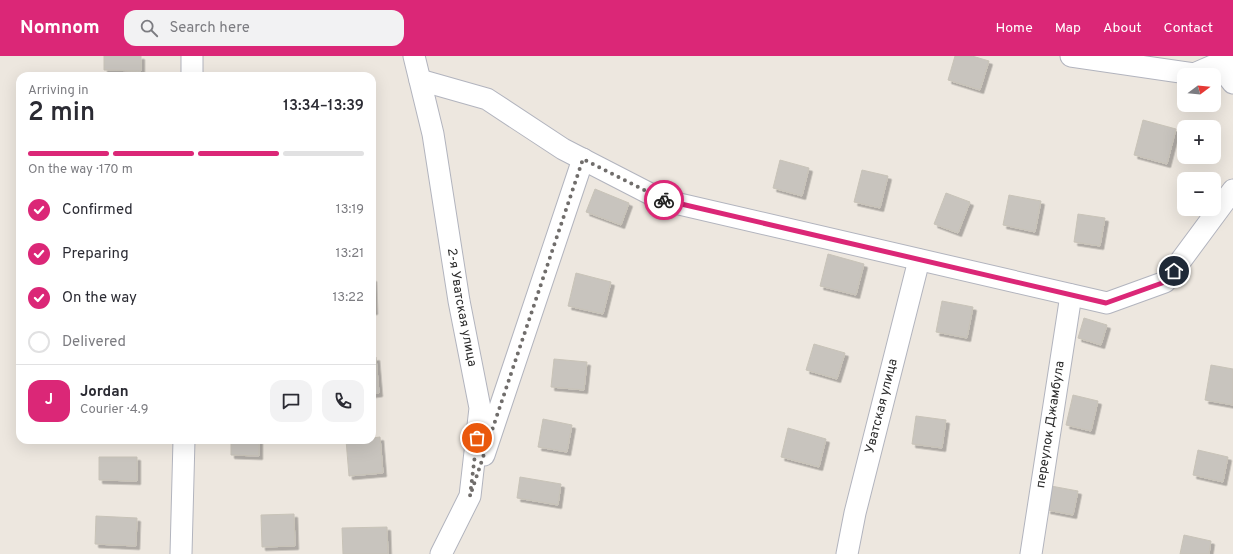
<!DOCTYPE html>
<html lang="en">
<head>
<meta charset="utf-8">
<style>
  :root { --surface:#fff; --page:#f2f2f3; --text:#2b2b33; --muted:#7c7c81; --line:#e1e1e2; --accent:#db2777 }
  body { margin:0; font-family:Overpass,sans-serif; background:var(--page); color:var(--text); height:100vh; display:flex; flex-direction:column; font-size:15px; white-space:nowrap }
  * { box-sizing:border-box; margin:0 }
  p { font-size:13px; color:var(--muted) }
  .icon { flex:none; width:22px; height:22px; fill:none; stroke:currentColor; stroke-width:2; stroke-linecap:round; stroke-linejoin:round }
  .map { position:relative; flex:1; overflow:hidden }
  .details { position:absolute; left:16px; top:16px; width:360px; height:372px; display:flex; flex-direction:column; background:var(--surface); border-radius:12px; box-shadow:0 4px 16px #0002 }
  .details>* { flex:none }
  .needle { width:26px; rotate:74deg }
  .tools { position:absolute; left:1177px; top:12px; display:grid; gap:8px }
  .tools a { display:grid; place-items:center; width:44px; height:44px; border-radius:8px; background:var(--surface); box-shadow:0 4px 16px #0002; font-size:20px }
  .pin { position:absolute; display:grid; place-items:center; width:34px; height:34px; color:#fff; margin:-17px; border:2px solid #fff; border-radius:50%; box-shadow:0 1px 4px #0007 }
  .courier { position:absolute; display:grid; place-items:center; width:40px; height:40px; margin:-20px; border:3px solid #db2777; border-radius:50%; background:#fff; color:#222; box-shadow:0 1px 5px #0007 }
  .overview em { font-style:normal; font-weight:600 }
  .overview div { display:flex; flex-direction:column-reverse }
  .overview { display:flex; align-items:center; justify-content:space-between; height:68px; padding:0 12px }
  h1 { font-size:26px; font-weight:600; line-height:30px }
  .bar { display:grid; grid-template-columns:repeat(4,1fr); gap:6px 4px; align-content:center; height:48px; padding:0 12px }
  .bar i { height:5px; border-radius:3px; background:var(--line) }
  .bar .selected { background:var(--accent) }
  .bar p { grid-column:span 4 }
  .line { display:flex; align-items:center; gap:10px; padding:0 12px; border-top:1px solid var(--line) }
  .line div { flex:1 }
  .round { display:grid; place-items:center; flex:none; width:42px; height:42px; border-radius:12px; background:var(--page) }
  ol { padding:0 12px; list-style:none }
  li { display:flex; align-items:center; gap:12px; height:44px }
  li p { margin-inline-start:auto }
  li .icon { padding:4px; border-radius:50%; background:var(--accent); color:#fff; stroke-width:4 }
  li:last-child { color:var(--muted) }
  li i { width:22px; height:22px; border:2px solid var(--line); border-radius:50% }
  header { display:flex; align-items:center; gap:24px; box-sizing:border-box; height:56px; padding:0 20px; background:var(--accent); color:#fff }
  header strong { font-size:19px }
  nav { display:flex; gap:22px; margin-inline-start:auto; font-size:14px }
  .search { width:280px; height:36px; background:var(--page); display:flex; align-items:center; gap:10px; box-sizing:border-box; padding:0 14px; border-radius:12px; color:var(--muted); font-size:15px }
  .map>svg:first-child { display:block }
</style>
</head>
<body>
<header>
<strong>Nomnom</strong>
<div class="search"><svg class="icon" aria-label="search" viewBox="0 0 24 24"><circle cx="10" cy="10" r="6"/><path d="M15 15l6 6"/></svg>Search here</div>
<nav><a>Home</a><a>Map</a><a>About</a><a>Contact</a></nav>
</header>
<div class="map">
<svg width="1233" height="498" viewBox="0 0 1233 498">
  <defs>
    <filter id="shadow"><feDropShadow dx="3.5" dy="3.5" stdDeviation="0" flood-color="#0004"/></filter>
  </defs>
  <rect width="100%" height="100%" fill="#ede7df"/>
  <path fill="#c8c4be" stroke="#c8c3b8" filter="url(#shadow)" d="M 104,0 L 141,0 L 141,15 L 104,14 Z
    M 955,0 L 972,0 L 989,5 L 980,34 L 948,24 Z
    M 1143,64 L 1176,73 L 1167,108 L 1134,99 Z
    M 780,104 L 809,112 L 802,140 L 773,132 Z
    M 862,114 L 888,120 L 880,152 L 854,146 Z
    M 595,133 L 629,147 L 621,169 L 586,156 Z
    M 946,137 L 970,146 L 958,177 L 934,168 Z
    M 1009,139 L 1041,145 L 1035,176 L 1003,169 Z
    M 1078,158 L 1105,162 L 1100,190 L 1074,186 Z
    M 828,198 L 864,208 L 856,239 L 820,230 Z
    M 576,217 L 611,226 L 603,258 L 568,250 Z
    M 372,222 L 373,222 L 374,255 L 372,255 Z
    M 942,245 L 973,251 L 967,282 L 936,276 Z
    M 1084,262 L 1107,269 L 1101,289 L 1078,282 Z
    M 814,288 L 845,297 L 837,323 L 806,314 Z
    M 376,301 L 379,337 L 372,338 L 372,302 Z
    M 554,303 L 587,306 L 584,334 L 551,331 Z
    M 1211,309 L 1233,313 L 1233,349 L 1205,344 Z
    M 1073,339 L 1098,345 L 1091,375 L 1066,369 Z
    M 916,360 L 946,364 L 942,392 L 912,388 Z
    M 543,363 L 572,369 L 567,396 L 538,391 Z
    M 788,372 L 826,383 L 819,411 L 781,401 Z
    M 380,381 L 383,417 L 349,420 L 346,384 L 372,384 L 372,382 Z
    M 231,384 L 259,384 L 259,400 L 231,399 Z
    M 1198,394 L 1228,401 L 1223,426 L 1193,419 Z
    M 99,401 L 137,401 L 137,425 L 99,424 Z
    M 520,421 L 561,428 L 558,449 L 517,442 Z
    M 1051,430 L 1078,435 L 1073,459 L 1047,454 Z
    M 294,458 L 295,490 L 262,491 L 261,459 Z
    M 96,460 L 137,462 L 136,490 L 95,488 Z
    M 387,471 L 388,498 L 343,498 L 342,472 Z
    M 1184,479 L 1211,485 L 1209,498 L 1180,498 Z"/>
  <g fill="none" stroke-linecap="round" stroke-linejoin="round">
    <g stroke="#b2b4be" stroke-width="23">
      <g id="minor">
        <path id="s1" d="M 414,0 L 433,78 L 459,245 L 480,352 L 470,440 L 441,498"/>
        <path d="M 1071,0 L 1194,18 L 1233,1"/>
        <path d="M 1218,8 L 1233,27"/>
        <path d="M 192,20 L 192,0"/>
        <path d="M 420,24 L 487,43 L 563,93 L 662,144 L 1107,247 L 1165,226 L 1233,134"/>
        <path d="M 484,399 L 583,103"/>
        <path d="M 181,498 L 184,384"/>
        <path id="s2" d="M 847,498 L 855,457 L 919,204"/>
        <path id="s3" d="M 1031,498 L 1071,239"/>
      </g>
    </g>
    <use href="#minor" stroke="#fff" stroke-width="21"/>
  </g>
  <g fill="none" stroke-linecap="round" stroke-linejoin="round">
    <path stroke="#706d6b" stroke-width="4" stroke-dasharray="0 7.2" d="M 477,382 L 470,440 L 583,103 L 664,144"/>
    <path stroke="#db2777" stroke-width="5" d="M 664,144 L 1106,247 L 1165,226 L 1174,215"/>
  </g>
  <g text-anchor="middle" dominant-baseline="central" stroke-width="3.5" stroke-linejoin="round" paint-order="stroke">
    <g font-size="13" fill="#2c2c2c" stroke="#fff">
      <text stroke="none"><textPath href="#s1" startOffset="256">2-я Уватская улица</textPath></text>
      <text stroke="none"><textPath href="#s2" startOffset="152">Уватская улица</textPath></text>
      <text stroke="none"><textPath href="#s3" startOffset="131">переулок Джамбула</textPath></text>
    </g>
  </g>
</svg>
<div class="tools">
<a><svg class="needle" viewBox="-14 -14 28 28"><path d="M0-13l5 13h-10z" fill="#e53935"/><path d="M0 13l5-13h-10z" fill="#7c7c81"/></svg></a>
<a>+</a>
<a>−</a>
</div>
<div class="pin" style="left:477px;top:382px;background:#ea580c"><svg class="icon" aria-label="bag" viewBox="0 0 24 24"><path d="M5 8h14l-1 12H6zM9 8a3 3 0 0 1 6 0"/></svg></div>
<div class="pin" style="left:1174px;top:215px;background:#1f2937"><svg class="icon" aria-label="home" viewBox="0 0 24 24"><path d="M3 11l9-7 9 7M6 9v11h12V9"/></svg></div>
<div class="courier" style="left:664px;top:144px"><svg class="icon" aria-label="bike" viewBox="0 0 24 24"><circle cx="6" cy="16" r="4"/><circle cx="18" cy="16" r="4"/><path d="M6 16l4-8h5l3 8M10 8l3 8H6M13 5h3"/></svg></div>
<section class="details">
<div class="overview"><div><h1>2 min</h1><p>Arriving in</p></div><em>13:34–13:39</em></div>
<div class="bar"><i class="selected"></i><i class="selected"></i><i class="selected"></i><i></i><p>On the way · 170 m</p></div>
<ol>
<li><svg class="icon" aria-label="check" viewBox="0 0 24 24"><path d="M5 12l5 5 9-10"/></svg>Confirmed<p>13:19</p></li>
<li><svg class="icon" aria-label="check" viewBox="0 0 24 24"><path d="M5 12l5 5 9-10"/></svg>Preparing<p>13:21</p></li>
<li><svg class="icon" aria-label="check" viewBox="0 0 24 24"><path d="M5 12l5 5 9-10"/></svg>On the way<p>13:22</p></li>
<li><i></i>Delivered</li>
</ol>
<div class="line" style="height:72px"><b class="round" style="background:var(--accent);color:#fff">J</b><div><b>Jordan</b><p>Courier · 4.9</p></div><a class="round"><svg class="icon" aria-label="chat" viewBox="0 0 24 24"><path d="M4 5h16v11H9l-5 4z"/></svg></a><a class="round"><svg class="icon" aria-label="phone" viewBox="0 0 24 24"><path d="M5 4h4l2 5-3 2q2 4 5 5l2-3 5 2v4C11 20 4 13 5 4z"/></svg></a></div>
</section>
</div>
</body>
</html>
